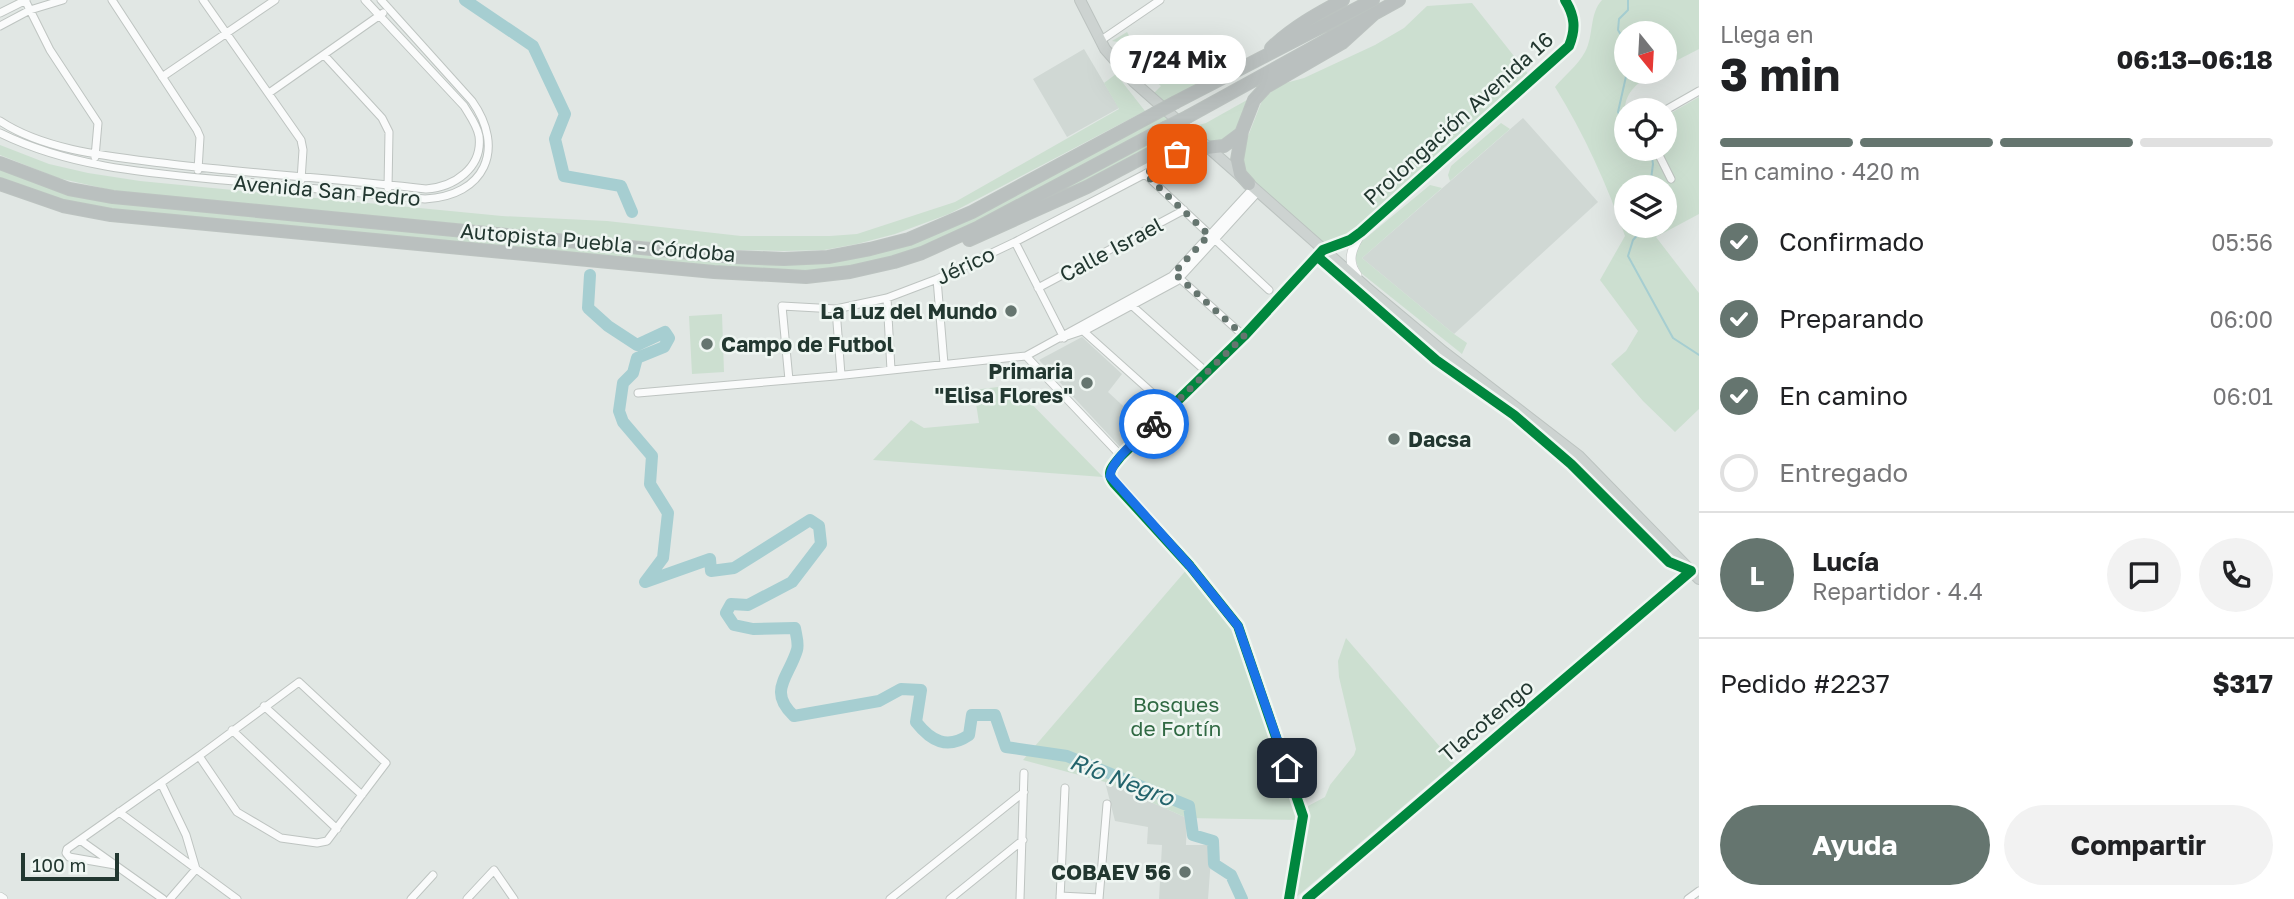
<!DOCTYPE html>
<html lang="es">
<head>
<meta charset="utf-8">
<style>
  :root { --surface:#fff; --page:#f2f2f2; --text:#202124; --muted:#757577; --line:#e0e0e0; --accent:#65756f }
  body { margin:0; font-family:"Golos Text",sans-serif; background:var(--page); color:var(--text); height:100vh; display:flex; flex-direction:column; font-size:26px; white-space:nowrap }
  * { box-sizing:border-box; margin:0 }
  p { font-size:23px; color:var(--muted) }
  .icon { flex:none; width:38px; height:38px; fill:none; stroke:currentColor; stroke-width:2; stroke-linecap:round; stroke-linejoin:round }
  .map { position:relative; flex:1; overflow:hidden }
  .side { display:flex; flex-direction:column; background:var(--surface); width:595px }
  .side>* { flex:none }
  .needle { width:46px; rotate:162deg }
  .controls { position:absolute; left:1614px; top:21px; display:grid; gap:14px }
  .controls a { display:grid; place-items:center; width:63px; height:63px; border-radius:50%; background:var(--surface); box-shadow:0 7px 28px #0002; font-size:35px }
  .scale { position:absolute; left:21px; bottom:18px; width:98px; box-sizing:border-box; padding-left:7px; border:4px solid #223730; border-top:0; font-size:19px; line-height:24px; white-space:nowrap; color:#223730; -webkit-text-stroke:5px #eff6f2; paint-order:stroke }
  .pin { position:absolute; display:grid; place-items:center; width:60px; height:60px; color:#fff; margin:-30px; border-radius:14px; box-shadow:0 4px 10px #0006 }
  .courier { position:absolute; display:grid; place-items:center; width:70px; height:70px; margin:-35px; border:5px solid #1a73e8; border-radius:50%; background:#fff; color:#222; box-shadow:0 2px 9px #0007 }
  .bubble { position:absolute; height:49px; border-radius:24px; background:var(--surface); box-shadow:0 7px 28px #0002; font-size:23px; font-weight:700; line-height:49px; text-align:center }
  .overview em { font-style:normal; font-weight:700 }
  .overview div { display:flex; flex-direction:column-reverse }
  .overview { display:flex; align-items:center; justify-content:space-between; height:119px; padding:0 21px }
  h1 { font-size:46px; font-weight:700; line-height:52px }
  .bar { display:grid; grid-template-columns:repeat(4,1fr); gap:10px 7px; align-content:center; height:84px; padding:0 21px }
  .bar i { height:9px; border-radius:5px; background:var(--line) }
  .bar .on { background:var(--accent) }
  .bar p { grid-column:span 4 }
  .line { display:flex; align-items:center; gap:18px; padding:0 21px; border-top:2px solid var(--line) }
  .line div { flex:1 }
  .round { display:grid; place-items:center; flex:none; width:74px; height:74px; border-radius:37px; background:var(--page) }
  ol { padding:0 21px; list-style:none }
  li { display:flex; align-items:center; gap:21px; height:77px }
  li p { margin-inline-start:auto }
  li .icon { padding:7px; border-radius:50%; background:var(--accent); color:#fff; stroke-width:4 }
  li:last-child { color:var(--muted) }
  li i { width:38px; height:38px; border:4px solid var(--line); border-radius:50% }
  .action { display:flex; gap:14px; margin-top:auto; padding:14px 21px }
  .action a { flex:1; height:80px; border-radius:42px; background:var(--accent); color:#fff; font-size:28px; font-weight:700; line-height:80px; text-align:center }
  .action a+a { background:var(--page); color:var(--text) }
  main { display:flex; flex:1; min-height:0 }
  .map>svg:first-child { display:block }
</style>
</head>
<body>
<main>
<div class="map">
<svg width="1699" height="899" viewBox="0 0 1699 899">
  <rect width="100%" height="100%" fill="#e1e7e4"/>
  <path fill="#d0d8d4" d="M 1084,49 L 1119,108 L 1067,137 L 1033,79 Z
    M 1523,118 L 1598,202 L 1454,334 L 1362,258 Z
    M 1082,337 L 1122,374 L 1108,392 L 1146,427 L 1122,449 L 1039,360 Z
    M 1105,782 L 1187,818 L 1186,845 L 1212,845 L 1208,899 L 1159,899 L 1162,845 L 1147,844 L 1148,827 L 1115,821 Z"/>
  <path fill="#ccdfd0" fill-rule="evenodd" d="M 1602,0 L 1699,0 L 1699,49 L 1664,67 L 1664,33 L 1626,33 L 1626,72 L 1656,72 C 1615,94 1626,108 1626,149 L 1664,149 L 1664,117 L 1699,97 L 1699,214 L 1656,237 L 1699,293 L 1699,409 L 1675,432 L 1643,401 L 1611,364 L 1626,351 L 1638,331 L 1600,280 L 1625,236 C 1607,184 1584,134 1555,87 C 1564,76 1578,65 1585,52 C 1594,35 1589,14 1602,0 ZM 1626,187 L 1664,187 L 1664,226 L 1626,226 Z
    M 1472,3 L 1529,75 L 1355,232 C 1344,240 1331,246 1318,241 L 1247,176 L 1242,167 L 1243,149 L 1263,98 L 1282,84 L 1304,78 L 1375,45 L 1404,28 L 1427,6 Z
    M 1127,32 L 1131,39 L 1137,41 L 1176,40 L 1193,44 L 1202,55 L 1112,41 Z
    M 1116,52 L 1151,57 L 1141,69 L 1140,80 L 1124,64 Z
    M 1167,61 L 1231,67 L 1165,103 L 1154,93 L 1161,86 L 1154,80 L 1150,84 L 1149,74 L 1154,65 Z
    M 1116,74 L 1145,111 L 949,214 L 895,234 L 857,244 L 824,250 L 784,251 L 732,250 L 115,191 L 58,178 L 0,155 L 0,145 L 49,164 L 88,173 L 140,181 L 502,216 L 607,221 L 741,236 L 830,236 L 857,234 L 955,202 L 1119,109 L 1104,83 Z
    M 1247,100 C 1237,127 1241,136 1211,145 L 1191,127 L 1206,123 Z
    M 1164,114 L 1170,120 L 942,240 L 894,257 L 830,270 L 764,272 L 101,209 L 52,197 L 0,178 L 0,168 L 54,188 L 766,263 L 868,255 Z
    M 1501,123 L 1510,129 L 1450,181 L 1448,175 L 1451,166 Z
    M 1173,131 L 1175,133 L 1089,182 L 1019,213 Z
    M 1430,185 L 1442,188 L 1362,258 L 1454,334 L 1467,343 L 1462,354 L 1361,273 C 1355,261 1353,253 1361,242 Z
    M 722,314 L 724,372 L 692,374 L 689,316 Z
    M 1013,385 L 1103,477 L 873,460 L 911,420 L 924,428 L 979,423 L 974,390 Z
    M 1188,568 L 1238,626 L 1303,820 L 1187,818 L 1105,782 L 1023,760 Z
    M 1346,638 L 1454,763 L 1294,899 L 1292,898 L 1308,806 L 1325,797 L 1330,785 L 1354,755 L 1356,749 L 1339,677 L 1338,661 Z"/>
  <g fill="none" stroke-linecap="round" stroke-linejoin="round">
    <path stroke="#a6ced1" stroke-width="2" d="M 1626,43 L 1618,30 L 1619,19 L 1628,10 L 1628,0
      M 1626,128 L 1618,112 L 1627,72
      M 1644,149 L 1651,151 L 1653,164 L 1650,187
      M 1640,226 L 1641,231 L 1633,240 L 1628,256 L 1673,338 L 1699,355"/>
    <path stroke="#a6ced1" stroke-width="12" d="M 465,0 L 533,46 L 565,114 L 555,139 L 564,176 L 621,186 L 632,212
      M 590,275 L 588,308 L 608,326 L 637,345 L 665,332 L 669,338 L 664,347 L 637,358 L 633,373 L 623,383 L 619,411 L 623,422 L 652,456 L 650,484 L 668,513 L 663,558 L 645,582 L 710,559 L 711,571 L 734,568 L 810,520 L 819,526 L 821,544 L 792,582 L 748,605 L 731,604 L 726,613 L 734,625 L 753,629 L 795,628 C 796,635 799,643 797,650 C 789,677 767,691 794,716 L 879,701 L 901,689 L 921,690 L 916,722 C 931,741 947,750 969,735 L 972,715 L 995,715 L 1006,747 L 1067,756 L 1189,806 L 1193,835 L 1213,841 L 1214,864 L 1231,875 L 1242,899"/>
    <g stroke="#bec4c1" stroke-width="9">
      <path id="minor" d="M 25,0 L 50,50 L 98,123 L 95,157
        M 112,0 L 197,130 L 200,137 L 198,170
        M 203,0 L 301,140 L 303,150 L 301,180
        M 0,13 L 26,0
        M 0,26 L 30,10 L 63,0
        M 1100,41 L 1160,0
        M 325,56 L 382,118 L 389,132 L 388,188
        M 162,77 L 275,0
        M 269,93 L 383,13
        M 1664,111 L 1699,91
        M 0,121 C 47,152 115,157 170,164 C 255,174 341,179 426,189 C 454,187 483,168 479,136 C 477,125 470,116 464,106 L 365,0
        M 0,133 C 69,167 147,173 223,180 C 291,187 358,193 425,199 C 485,196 506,149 472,101 L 381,0
        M 1656,149 L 1671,179
        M 1145,174 L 1269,290
        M 1015,242 L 1064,338
        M 1318,257 L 1436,360 L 1514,415 L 1571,464 L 1669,562 L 1687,569
        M 1177,276 L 1244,336
        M 937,279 L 944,364
        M 1038,288 L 1184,210
        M 887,298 L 891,370
        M 1129,303 L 1202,368
        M 836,309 L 841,375
        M 1081,329 L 1158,398
        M 1061,338 L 1088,329 L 1177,281 L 1258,192
        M 1026,356 L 1121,456
        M 789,380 L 782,306 L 836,309 L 887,298 L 937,279 L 1015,242 L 1145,174 L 1199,141
        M 638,393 L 835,376 L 1026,356 L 1172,276 L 1253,188
        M 264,706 L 362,795
        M 232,730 L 337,829
        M 161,783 L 186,835 L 196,869 L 170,899
        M 119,812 L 237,899
        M 80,840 L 163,899
        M 115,865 L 69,857 L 66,853 L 67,849 L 199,756 L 299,682 L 386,763 L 327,841 L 317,843 L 281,838 L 237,812 L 199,756
        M 1060,896 L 1099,898
        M 411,899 L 433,875
        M 467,899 L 494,870 L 514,899
        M 890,899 L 1024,792
        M 950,899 L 1023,840
        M 1020,899 L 1024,773
        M 1060,899 L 1065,788
        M 1099,899 L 1107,804
        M 1289,899 L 1303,816 L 1238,626 L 1190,566 L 1114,483 C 1105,472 1113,466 1121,456 L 1244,336 L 1323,250
        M 1688,899 L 1699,891"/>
    </g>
    <g stroke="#bec4c1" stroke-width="10">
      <path id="tertiary" d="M 1323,250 L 1350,240 L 1361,232 L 1569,46 C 1576,29 1575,16 1565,0
        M 1357,275 C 1347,262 1351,250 1359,237
        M 0,897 L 3,899
        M 1307,899 L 1691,571"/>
    </g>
    <g stroke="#bcc3c0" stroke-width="12">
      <path id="primary" d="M 1080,0 L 1105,49 L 1134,82 L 1366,287 L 1444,352 L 1579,456 L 1699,579"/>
    </g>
    <g stroke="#bcc3c0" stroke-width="14">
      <path id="motorway" d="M 1271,48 C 1293,27 1317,14 1343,0
        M 1176,102 L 1373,0
        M 1189,116 L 1399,0
        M 1206,148 L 1224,146 L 1240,134
        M 0,163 L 69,189 L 113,197 L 734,257 L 784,259 L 828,257 L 870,249 L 909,239 L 972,212 L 1154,114
        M 0,184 L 63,206 L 111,215 L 714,272 L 806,277 L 850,272 L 894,262 L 922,253 L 979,227 L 1165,128
        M 1249,184 L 1240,174 L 1237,160 L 1242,131 L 1254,100 L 1266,87 L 1342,43 L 1375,13
        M 969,240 L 1087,187 L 1189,133"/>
    </g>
    <use href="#minor" stroke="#fafbfb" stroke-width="7"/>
    <use href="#tertiary" stroke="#fafbfb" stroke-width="9"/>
    <use href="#primary" stroke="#cdd3d1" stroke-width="10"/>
    <use href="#motorway" stroke="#bac0bf" stroke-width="12"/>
    <g stroke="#bcc3c0" stroke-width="14" stroke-linecap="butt">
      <path id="motorway-bridge" d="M 1154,114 L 1176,102
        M 1165,128 L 1189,116"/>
    </g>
    <use href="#motorway-bridge" stroke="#bac0bf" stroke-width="12"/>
    <g stroke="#eff6f2" stroke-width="15">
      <path id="cycleway" d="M 1289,899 L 1303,816 L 1238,626 L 1190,566 L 1114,483 C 1105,472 1113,466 1121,456 L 1244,336 L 1323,250 L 1350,240 L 1361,232 L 1569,46 C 1576,29 1575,16 1565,0
        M 1307,899 L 1691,571 L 1669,562 L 1571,464 L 1514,415 L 1436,360 L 1318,257"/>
    </g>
    <use href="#cycleway" stroke="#00873e" stroke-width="10"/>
  </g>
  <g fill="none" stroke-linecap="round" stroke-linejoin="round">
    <path stroke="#65756f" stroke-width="7" stroke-dasharray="0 12.6" d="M 1154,424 L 1244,336 L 1174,273 L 1209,235 L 1145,174 L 1177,154"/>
    <path stroke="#1a73e8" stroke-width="9" d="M 1154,424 C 1142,436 1111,459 1110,476 L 1190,566 L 1238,626 L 1287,768"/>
  </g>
  <g fill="#65756f" stroke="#eff6f2" stroke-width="2.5">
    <circle cx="1011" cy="311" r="7"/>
    <circle cx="707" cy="344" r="7"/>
    <circle cx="1087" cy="383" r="7"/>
    <circle cx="1394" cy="439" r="7"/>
    <circle cx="1185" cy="872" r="7"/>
  </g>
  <g text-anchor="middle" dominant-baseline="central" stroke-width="5" stroke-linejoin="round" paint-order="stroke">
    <g font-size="21" fill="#223730" stroke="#eff6f2">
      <text transform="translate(1458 118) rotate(-42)">Prolongación Avenida 16</text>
      <text transform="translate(327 190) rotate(5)">Avenida San Pedro</text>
      <text transform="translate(598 242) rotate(5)">Autopista Puebla - Córdoba</text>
      <text transform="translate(1111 249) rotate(-28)">Calle Israel</text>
      <text transform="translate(965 265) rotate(-25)">Jérico</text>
      <text transform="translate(1486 720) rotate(-40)">Tlacotengo</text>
    </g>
    <g font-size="21" font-weight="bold" fill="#223730" stroke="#eff6f2" text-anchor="end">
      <text x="997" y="311">La Luz del Mundo</text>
      <text x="721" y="344" text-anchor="start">Campo de Futbol</text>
      <text x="1073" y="371">Primaria<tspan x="1073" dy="24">"Elisa Flores"</tspan></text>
      <text x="1408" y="439" text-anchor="start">Dacsa</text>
      <text x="1171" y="872">COBAEV 56</text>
    </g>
    <g font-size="21" fill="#306943" stroke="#eff6f2">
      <text x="1176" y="704">Bosques<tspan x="1176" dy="24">de Fortín</tspan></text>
    </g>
    <g font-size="23" font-style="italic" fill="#23646c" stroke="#eff6f2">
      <text transform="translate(1122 779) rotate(21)">Río Negro</text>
    </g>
  </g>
</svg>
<div class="controls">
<a><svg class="needle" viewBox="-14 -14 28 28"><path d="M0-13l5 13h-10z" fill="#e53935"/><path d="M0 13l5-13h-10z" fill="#757577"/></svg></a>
<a><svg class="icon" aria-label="locate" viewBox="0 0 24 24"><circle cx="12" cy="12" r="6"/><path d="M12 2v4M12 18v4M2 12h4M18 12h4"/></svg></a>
<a><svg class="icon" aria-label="layers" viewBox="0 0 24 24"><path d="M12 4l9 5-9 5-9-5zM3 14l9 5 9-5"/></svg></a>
</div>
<div class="scale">100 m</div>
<div class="pin" style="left:1177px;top:154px;background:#ea580c"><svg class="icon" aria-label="bag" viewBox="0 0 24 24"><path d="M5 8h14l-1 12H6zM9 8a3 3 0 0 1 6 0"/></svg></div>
<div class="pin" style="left:1287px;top:768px;background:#1f2937"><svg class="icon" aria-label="home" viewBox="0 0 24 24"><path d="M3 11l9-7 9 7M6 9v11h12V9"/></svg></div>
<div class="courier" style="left:1154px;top:424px"><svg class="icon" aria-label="bike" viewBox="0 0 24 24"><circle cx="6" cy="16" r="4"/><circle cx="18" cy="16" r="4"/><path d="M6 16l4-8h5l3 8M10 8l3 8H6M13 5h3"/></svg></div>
<div class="bubble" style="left:1110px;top:35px;width:136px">7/24 Mix</div>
</div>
<section class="side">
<div class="overview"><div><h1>3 min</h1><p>Llega en</p></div><em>06:13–06:18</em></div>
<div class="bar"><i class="on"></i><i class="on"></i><i class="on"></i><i></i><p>En camino · 420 m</p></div>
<ol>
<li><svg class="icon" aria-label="check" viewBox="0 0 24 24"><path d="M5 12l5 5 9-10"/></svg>Confirmado<p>05:56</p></li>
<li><svg class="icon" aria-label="check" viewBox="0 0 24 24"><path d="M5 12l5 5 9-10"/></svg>Preparando<p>06:00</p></li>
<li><svg class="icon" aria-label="check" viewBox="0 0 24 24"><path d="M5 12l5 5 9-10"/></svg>En camino<p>06:01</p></li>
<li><i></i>Entregado</li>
</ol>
<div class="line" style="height:126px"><b class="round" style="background:var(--accent);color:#fff">L</b><div><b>Lucía</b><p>Repartidor · 4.4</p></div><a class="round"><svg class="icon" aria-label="chat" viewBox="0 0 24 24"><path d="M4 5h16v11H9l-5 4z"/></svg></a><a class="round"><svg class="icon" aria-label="phone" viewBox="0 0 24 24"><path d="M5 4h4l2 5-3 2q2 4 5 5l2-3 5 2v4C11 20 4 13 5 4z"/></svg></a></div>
<div class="line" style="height:91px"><div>Pedido #2237</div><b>$317</b></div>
<div class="action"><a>Ayuda</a><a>Compartir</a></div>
</section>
</main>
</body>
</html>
